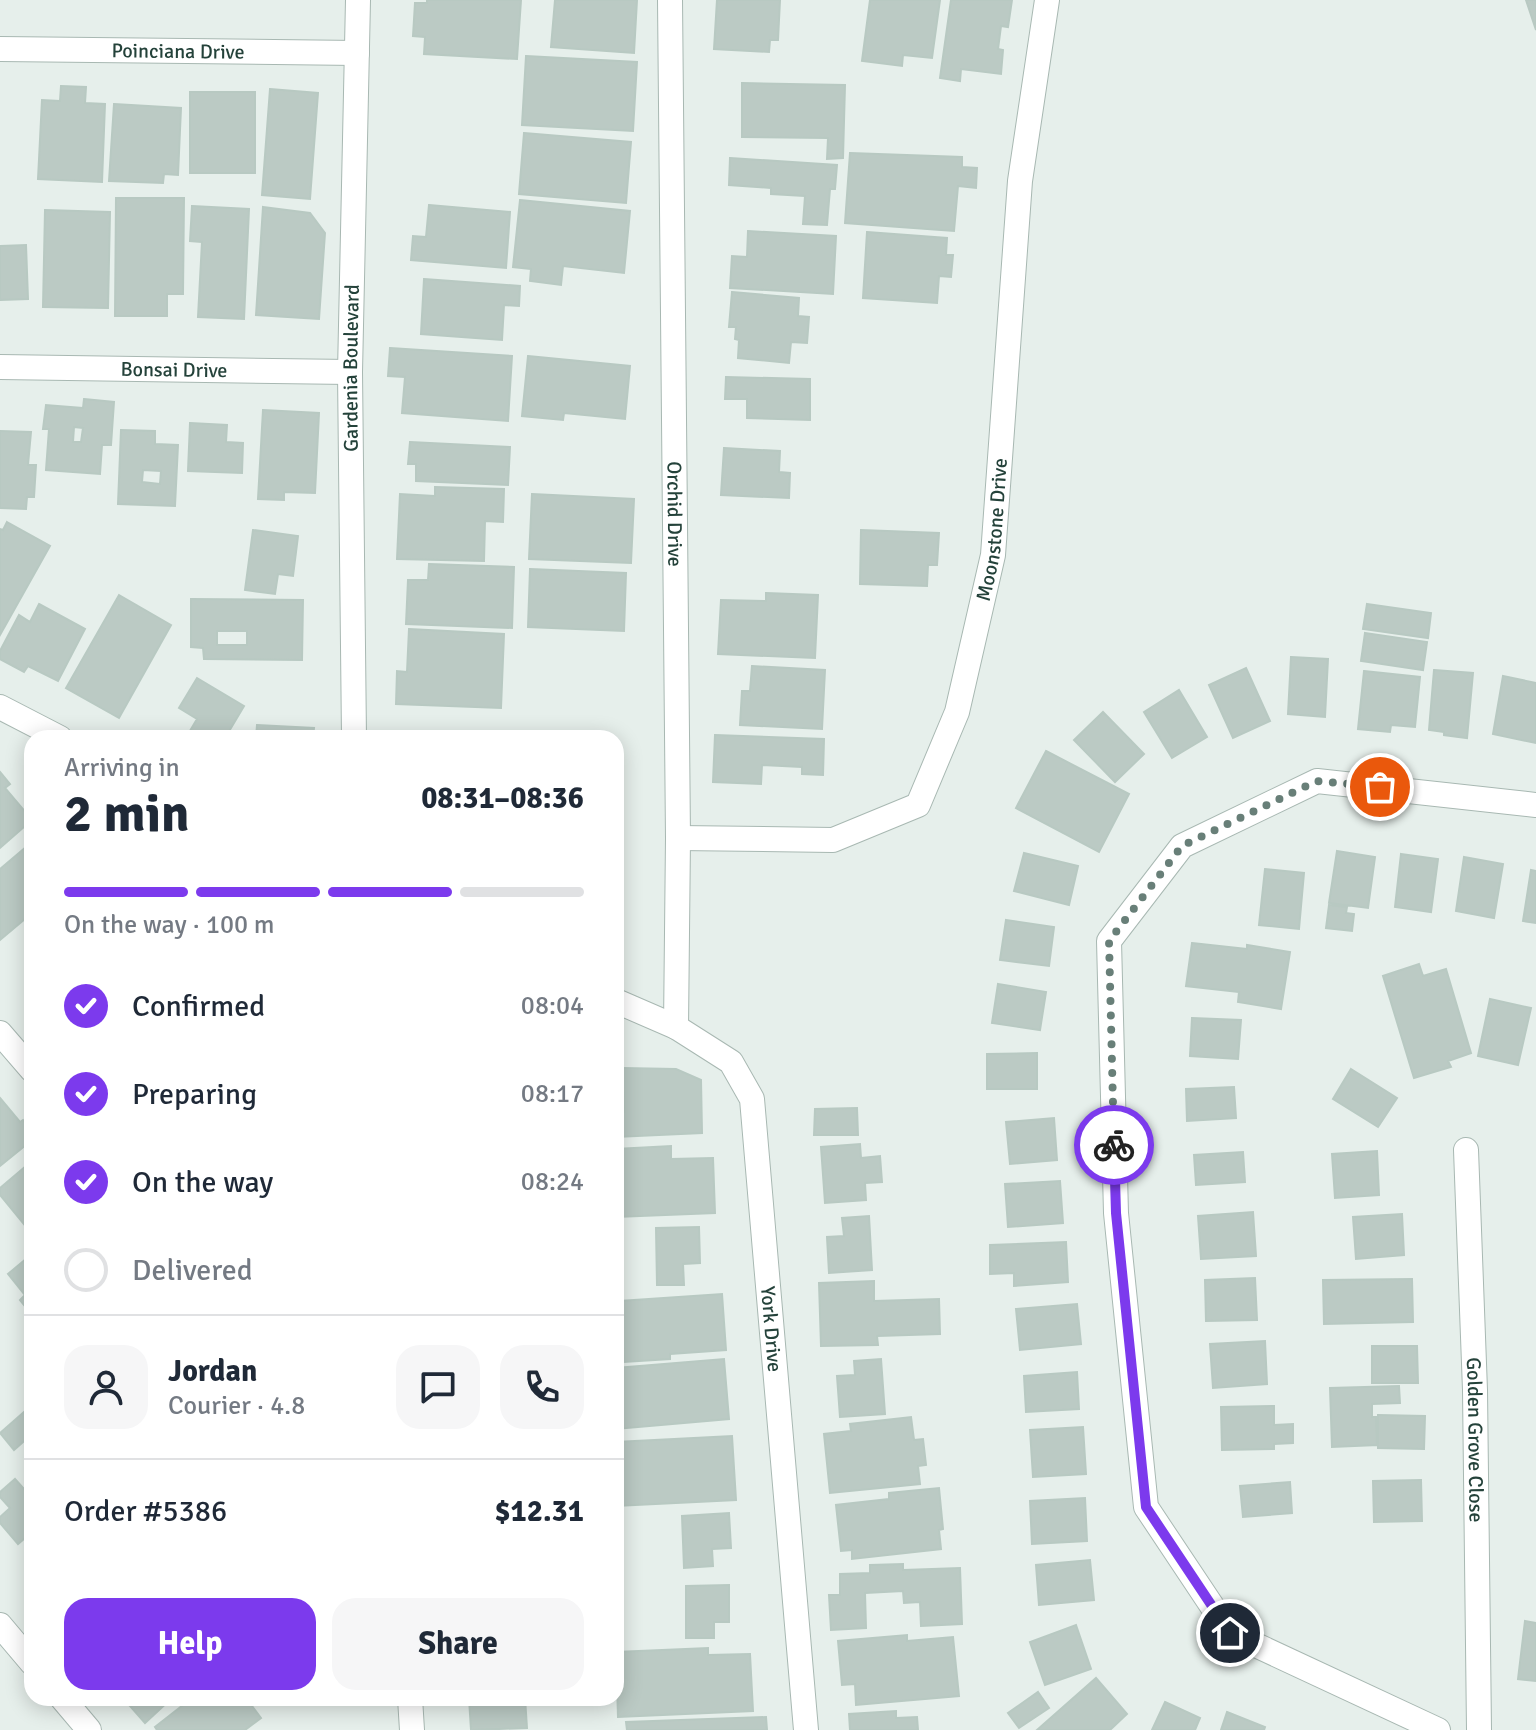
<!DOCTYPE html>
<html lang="en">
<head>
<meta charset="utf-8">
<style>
  :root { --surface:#fff; --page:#f6f6f7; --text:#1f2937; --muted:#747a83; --line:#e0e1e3; --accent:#7c3aed }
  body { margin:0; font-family:Signika,sans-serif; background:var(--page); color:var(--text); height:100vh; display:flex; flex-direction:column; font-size:30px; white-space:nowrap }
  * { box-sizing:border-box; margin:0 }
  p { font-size:26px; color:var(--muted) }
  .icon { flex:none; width:44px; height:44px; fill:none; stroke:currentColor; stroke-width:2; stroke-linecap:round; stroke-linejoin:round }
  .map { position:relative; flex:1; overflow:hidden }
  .side { position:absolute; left:24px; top:730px; width:600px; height:976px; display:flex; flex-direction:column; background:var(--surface); border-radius:24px; box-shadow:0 4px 20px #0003 }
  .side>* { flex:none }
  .pin { position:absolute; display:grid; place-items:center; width:68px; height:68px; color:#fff; margin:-34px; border:4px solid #fff; border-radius:50%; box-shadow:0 2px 8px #0007 }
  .courier { position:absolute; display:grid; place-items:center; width:80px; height:80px; margin:-40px; border:6px solid #7c3aed; border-radius:50%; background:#fff; color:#222; box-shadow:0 2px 10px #0007 }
  .headline em { font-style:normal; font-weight:800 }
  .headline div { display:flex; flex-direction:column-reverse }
  .headline { display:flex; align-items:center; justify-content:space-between; height:136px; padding:0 40px }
  h1 { font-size:52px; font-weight:800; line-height:60px }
  .bar { display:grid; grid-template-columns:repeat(4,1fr); gap:12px 8px; align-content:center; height:96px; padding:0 40px }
  .bar i { height:10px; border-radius:6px; background:var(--line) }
  .bar .selected { background:var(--accent) }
  .bar p { grid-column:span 4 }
  .line { display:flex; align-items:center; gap:20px; padding:0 40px; border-top:2px solid var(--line) }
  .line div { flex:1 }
  .round { display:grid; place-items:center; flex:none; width:84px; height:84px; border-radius:24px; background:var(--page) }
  ol { padding:0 40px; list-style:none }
  li { display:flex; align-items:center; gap:24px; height:88px }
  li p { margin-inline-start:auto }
  li .icon { padding:8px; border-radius:50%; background:var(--accent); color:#fff; stroke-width:4 }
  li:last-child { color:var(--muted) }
  li i { width:44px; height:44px; border:4px solid var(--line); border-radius:50% }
  .cta { display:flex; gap:16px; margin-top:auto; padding:16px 40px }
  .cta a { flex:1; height:92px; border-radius:24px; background:var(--accent); color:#fff; font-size:32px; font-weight:800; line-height:92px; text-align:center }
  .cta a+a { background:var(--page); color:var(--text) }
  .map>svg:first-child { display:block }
</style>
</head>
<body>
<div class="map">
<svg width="1536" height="1730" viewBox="0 0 1536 1730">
  <rect width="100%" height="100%" fill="#e6efeb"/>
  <path fill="#bbcac4" stroke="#b8c9c2" stroke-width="2" fill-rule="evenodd" d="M 427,0 L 521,0 L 517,59 L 424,54 L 425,37 L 413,36 L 415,3 L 427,3 Z
    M 555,0 L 637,0 L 634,53 L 551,47 Z
    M 717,0 L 780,0 L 778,40 L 770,40 L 769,52 L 714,49 Z
    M 870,0 L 940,0 L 932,58 L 903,55 L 902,66 L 862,61 Z
    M 951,0 L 1012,0 L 1008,27 L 1001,26 L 998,49 L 1003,50 L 1001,74 L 961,69 L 960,81 L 940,78 Z
    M 1526,0 L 1536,0 L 1536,30 Z
    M 526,56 L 637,62 L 633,131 L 522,125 Z
    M 742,83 L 845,85 L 843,158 L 827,159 L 828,138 L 742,137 Z
    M 61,86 L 86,87 L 85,103 L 105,104 L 102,182 L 38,179 L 42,100 L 60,101 Z
    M 270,89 L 318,93 L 310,199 L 262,195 Z
    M 190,92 L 255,92 L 255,173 L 190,173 Z
    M 114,104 L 181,108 L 178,175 L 164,174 L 163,183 L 109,181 Z
    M 524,133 L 631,142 L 626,203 L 519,194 Z
    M 850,153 L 962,157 L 962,167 L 977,168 L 976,188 L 958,186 L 954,231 L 845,223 Z
    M 730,158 L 837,165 L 835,189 L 830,189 L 827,225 L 803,224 L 805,196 L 771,194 L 771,188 L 729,185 Z
    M 116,198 L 184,198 L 183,294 L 167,294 L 167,316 L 115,316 Z
    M 520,200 L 630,211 L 624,273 L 563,266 L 561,285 L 530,281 L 531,269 L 513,267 Z
    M 429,205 L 510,212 L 506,268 L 411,260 L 413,236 L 426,237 Z
    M 192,206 L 249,209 L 244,319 L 198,317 L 202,242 L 190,241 Z
    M 263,207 L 310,213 L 325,233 L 319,319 L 256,315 Z
    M 45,210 L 110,212 L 108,308 L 43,307 Z
    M 748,231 L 836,236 L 833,294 L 730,288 L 732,256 L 747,257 Z
    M 867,232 L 947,238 L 946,255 L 953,255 L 951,277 L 939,276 L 937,303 L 863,298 Z
    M 26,245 L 28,299 L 0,300 L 0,246 Z
    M 424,279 L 520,286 L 519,306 L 504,305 L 502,340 L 421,334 Z
    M 732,292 L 799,298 L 798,316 L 809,317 L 807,343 L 791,342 L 789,363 L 738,358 L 739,340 L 735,339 L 736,327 L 729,327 Z
    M 390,348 L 512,356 L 508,421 L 402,413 L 405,377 L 388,376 Z
    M 528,356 L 630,366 L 625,419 L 564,413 L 563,420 L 522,416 Z
    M 726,377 L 810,379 L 810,420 L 747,418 L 747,399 L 725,399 Z
    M 84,399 L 114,402 L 111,445 L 102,445 L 100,474 L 46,470 L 49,429 L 43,429 L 46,405 L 83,408 ZM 74,427 L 83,428 L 81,442 L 73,442 Z
    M 263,410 L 319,413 L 315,493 L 284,492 L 284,500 L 258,499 Z
    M 190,423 L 227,425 L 226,442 L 243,443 L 242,473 L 188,471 Z
    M 121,430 L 155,431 L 155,444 L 178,445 L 175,506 L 118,504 ZM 143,470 L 161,471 L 160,484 L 142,482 Z
    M 0,431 L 31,432 L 28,465 L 36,465 L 34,497 L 27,497 L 26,509 L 0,508 Z
    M 410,442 L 510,447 L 508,485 L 416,481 L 416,464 L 408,464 Z
    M 724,448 L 780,451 L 779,472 L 790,473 L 789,498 L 721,495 Z
    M 435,487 L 504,489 L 503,522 L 485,521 L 484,561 L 397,559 L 400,494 L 435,496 Z
    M 532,494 L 634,499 L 631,563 L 529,559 Z
    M 7,522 L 50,546 L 0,635 L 0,529 L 3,530 Z
    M 253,530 L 298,536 L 293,576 L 278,574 L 275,594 L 245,590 Z
    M 861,530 L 939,533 L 937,565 L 928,565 L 927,586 L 860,584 Z
    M 429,564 L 514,567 L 512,628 L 406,624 L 408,580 L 428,580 Z
    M 530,569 L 626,573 L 624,631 L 528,627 Z
    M 766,593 L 818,595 L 815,658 L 718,654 L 721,600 L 766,601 Z
    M 119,595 L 171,625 L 119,718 L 66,688 Z
    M 191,599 L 303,600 L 302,660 L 204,659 L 203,648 L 191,647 ZM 217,631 L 247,631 L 247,645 L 217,645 Z
    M 39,604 L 85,629 L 58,681 L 28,666 L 24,672 L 0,659 L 0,651 L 19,615 L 30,622 Z
    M 1367,604 L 1431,613 L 1428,638 L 1363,629 Z
    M 409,629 L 504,634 L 501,708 L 396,704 L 397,671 L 407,672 Z
    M 1365,633 L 1427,642 L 1423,670 L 1361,661 Z
    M 1291,657 L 1328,659 L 1325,717 L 1288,714 Z
    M 752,666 L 825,670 L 822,729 L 740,725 L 742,691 L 750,691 Z
    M 1246,668 L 1270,721 L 1233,738 L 1209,685 Z
    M 1434,670 L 1473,673 L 1467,738 L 1444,735 L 1444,732 L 1429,730 Z
    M 1364,671 L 1420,677 L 1415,727 L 1391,725 L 1390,732 L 1358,729 Z
    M 1503,676 L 1536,683 L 1536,743 L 1493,734 Z
    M 197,678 L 244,706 L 225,738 L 201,738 L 190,731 L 197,719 L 179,708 Z
    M 1179,690 L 1207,737 L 1172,758 L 1144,712 Z
    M 1103,712 L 1144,754 L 1115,782 L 1074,740 Z
    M 257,725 L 314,728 L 313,738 L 256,738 Z
    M 715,735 L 824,739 L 823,775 L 802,774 L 802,767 L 762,765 L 761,784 L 713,782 Z
    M 1046,751 L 1129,794 L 1099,852 L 1016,808 Z
    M 0,772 L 10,784 L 5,788 L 32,820 L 0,848 Z
    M 32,842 L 32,913 L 0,940 L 0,869 Z
    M 1337,851 L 1375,857 L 1368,908 L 1329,903 Z
    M 1024,853 L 1078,866 L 1069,905 L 1014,891 Z
    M 1401,854 L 1438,859 L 1431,912 L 1395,907 Z
    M 1464,857 L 1503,864 L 1494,918 L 1456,911 Z
    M 1265,869 L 1304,873 L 1299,929 L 1259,925 Z
    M 1531,870 L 1536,871 L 1536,923 L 1523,921 Z
    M 1329,905 L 1347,907 L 1346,913 L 1354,914 L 1352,931 L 1326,928 Z
    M 1006,920 L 1054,927 L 1049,966 L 1000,960 Z
    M 1192,943 L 1247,949 L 1247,945 L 1290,952 L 1281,1009 L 1238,1002 L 1239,992 L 1186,986 Z
    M 1419,964 L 1423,976 L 1446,969 L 1471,1053 L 1448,1061 L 1451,1067 L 1414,1078 L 1383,976 Z
    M 998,984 L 1046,992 L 1040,1030 L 992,1023 Z
    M 1490,999 L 1531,1008 L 1518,1065 L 1478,1056 Z
    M 1192,1018 L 1241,1020 L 1238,1059 L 1190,1056 Z
    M 1037,1053 L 1037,1089 L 987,1089 L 987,1054 Z
    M 622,1068 L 676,1069 L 701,1080 L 702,1133 L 616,1137 L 616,1112 L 624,1112 Z
    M 1351,1069 L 1397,1098 L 1378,1127 L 1333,1099 Z
    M 1234,1087 L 1236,1118 L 1187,1121 L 1186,1089 Z
    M 0,1098 L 20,1122 L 23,1120 L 32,1132 L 32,1140 L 0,1166 Z
    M 857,1108 L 858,1135 L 814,1135 L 815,1109 Z
    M 1054,1118 L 1057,1160 L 1010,1164 L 1006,1122 Z
    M 860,1144 L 861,1158 L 880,1156 L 882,1182 L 865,1183 L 866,1200 L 825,1203 L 821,1147 Z
    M 671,1146 L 671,1159 L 713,1158 L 715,1213 L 616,1217 L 616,1149 Z
    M 1377,1151 L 1379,1195 L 1335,1198 L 1332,1154 Z
    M 1243,1152 L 1245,1182 L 1196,1185 L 1194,1155 Z
    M 32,1161 L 32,1234 L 0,1195 L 0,1188 Z
    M 1060,1181 L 1063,1223 L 1008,1227 L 1005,1184 Z
    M 1253,1212 L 1256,1256 L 1201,1259 L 1198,1216 Z
    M 1402,1214 L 1404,1255 L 1356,1259 L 1353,1217 Z
    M 869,1216 L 872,1270 L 829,1273 L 827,1237 L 844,1236 L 842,1218 Z
    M 699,1227 L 700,1263 L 683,1264 L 684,1285 L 657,1285 L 656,1228 Z
    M 1066,1242 L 1068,1282 L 1014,1286 L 1014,1273 L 990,1274 L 990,1245 Z
    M 32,1254 L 32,1315 L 20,1300 L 25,1295 L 8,1274 Z
    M 1255,1278 L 1257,1320 L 1206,1321 L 1205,1280 Z
    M 1412,1279 L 1413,1322 L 1324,1324 L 1323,1280 Z
    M 874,1281 L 874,1301 L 939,1299 L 940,1334 L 877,1336 L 878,1345 L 821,1346 L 819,1283 Z
    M 722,1294 L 726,1350 L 670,1354 L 670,1359 L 624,1362 L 620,1301 Z
    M 1077,1304 L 1081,1344 L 1020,1350 L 1016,1309 Z
    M 1265,1341 L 1267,1384 L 1213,1388 L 1210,1344 Z
    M 1372,1346 L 1417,1346 L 1418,1383 L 1372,1383 Z
    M 724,1359 L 729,1419 L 616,1429 L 616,1368 Z
    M 881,1359 L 885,1414 L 840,1417 L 837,1376 L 855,1375 L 854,1361 Z
    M 1077,1372 L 1079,1409 L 1026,1412 L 1024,1376 Z
    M 1399,1386 L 1400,1403 L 1372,1404 L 1372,1417 L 1376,1417 L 1377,1445 L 1332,1447 L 1330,1388 Z
    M 32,1405 L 32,1434 L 14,1450 L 0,1433 Z
    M 1274,1406 L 1274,1425 L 1293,1424 L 1293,1443 L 1274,1444 L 1274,1449 L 1222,1450 L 1221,1407 Z
    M 1378,1415 L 1425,1416 L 1424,1449 L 1378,1448 Z
    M 911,1417 L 914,1440 L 923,1439 L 926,1465 L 918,1466 L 920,1484 L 830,1493 L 824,1434 L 851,1431 L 850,1424 Z
    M 1083,1427 L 1086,1474 L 1033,1477 L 1030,1430 Z
    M 732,1436 L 736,1500 L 616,1506 L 616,1442 Z
    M 15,1479 L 32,1498 L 32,1532 L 18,1544 L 0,1523 L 0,1517 L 10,1508 L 0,1497 L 0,1492 Z
    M 1421,1480 L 1422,1521 L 1374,1522 L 1373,1481 Z
    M 1290,1482 L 1292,1513 L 1243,1517 L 1240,1486 Z
    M 939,1488 L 943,1529 L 939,1530 L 941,1549 L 852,1559 L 852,1550 L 841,1551 L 836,1505 L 889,1499 L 889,1493 Z
    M 1085,1498 L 1087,1541 L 1032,1544 L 1030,1501 Z
    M 729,1513 L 731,1548 L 712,1549 L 713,1566 L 684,1568 L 682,1516 Z
    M 1090,1560 L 1094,1600 L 1039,1605 L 1036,1565 Z
    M 903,1564 L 903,1570 L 960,1568 L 962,1624 L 921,1626 L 920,1602 L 904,1603 L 903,1591 L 865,1593 L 866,1628 L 831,1630 L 829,1595 L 840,1595 L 840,1574 L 870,1573 L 870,1565 Z
    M 729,1585 L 729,1622 L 714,1622 L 714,1638 L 686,1638 L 686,1586 Z
    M 1525,1621 L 1536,1623 L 1536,1681 L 1518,1679 Z
    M 1076,1625 L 1091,1669 L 1045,1685 L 1030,1642 Z
    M 907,1635 L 907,1641 L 953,1637 L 959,1696 L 856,1705 L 855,1684 L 842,1685 L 838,1641 Z
    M 708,1648 L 708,1655 L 750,1654 L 753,1711 L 618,1717 L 616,1652 Z
    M 1096,1678 L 1127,1714 L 1110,1730 L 1037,1730 Z
    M 1038,1692 L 1049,1708 L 1019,1728 L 1008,1713 Z
    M 123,1698 L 172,1698 L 145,1723 Z
    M 192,1698 L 246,1698 L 261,1718 L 245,1730 L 157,1730 L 155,1727 Z
    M 469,1698 L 525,1698 L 527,1728 L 471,1730 Z
    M 1165,1702 L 1200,1718 L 1195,1730 L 1152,1730 Z
    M 896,1711 L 896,1718 L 917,1717 L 918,1730 L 850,1730 L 849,1714 Z
    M 1227,1712 L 1265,1727 L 1264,1730 L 1221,1730 Z
    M 766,1717 L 767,1730 L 627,1730 L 626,1722 Z"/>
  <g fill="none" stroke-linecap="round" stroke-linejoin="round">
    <g stroke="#a8b8b2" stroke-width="26">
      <g id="minor">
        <path id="s1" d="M 670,0 L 678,838 L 676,1027"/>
        <path id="s2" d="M 0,49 L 357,53"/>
        <path id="s3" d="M 0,367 L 350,372"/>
        <path d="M 0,707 L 60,738"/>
        <path id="s4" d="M 354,738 L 350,372 L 358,0"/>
        <path id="s5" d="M 678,838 L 833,840 L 918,805 L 957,712 L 993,555 L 1020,181 L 1047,0"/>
        <path id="s6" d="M 616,1001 L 676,1027 L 731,1062 L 752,1099 L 806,1730"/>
        <path d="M 0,1033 L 32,1070"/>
        <path id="s7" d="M 1466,1150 L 1475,1390 L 1479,1730"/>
        <path d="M 0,1625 L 32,1663"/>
        <path d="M 62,1698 L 89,1730"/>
        <path d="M 410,1698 L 412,1730"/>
        <path d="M 1438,1730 L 1230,1633 L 1146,1507 L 1116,1213 L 1109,941 L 1182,846 L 1317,781 L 1536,805"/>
      </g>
    </g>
    <use href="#minor" stroke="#fff" stroke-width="24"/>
  </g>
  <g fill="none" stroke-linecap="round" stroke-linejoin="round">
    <path stroke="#687f78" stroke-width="8" stroke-dasharray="0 14.4" d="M 1114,1145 L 1109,941 L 1182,846 L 1317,781 L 1380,787"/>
    <path stroke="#7c3aed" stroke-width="10" d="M 1114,1145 L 1116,1213 L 1146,1507 L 1230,1633"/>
  </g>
  <g text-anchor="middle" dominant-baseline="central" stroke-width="6" stroke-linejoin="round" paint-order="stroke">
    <g font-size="20" fill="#24423a" stroke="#f7fbf9">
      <text stroke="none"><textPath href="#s2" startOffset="178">Poinciana Drive</textPath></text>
      <text stroke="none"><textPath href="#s3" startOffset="174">Bonsai Drive</textPath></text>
      <text stroke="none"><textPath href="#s4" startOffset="370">Gardenia Boulevard</textPath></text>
      <text stroke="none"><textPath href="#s1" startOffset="514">Orchid Drive</textPath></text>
      <text stroke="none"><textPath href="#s5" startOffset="534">Moonstone Drive</textPath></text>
      <text stroke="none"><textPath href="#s6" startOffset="404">York Drive</textPath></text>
      <text stroke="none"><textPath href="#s7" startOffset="290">Golden Grove Close</textPath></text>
    </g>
  </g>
</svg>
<div class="pin" style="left:1380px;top:787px;background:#ea580c"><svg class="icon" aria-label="bag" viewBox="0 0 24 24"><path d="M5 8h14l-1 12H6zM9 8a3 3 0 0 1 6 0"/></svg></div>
<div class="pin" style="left:1230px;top:1633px;background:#1f2937"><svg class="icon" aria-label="home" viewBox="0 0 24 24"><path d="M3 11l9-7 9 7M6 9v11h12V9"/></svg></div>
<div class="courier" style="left:1114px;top:1145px"><svg class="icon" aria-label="bike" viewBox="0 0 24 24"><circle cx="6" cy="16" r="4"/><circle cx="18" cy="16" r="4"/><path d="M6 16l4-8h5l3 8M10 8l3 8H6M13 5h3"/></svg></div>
<section class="side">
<div class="headline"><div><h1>2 min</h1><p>Arriving in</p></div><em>08:31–08:36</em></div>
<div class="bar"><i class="selected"></i><i class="selected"></i><i class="selected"></i><i></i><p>On the way · 100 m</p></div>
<ol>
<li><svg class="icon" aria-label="check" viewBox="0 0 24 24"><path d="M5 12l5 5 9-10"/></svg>Confirmed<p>08:04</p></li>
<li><svg class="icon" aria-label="check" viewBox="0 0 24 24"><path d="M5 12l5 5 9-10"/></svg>Preparing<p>08:17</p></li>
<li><svg class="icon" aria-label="check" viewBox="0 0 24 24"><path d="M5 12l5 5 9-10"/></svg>On the way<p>08:24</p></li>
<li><i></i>Delivered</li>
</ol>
<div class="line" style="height:144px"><a class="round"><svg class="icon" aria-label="person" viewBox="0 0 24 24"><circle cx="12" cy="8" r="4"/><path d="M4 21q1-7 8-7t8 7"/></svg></a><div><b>Jordan</b><p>Courier · 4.8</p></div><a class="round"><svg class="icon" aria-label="chat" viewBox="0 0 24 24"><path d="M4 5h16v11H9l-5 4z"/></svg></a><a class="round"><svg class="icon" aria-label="phone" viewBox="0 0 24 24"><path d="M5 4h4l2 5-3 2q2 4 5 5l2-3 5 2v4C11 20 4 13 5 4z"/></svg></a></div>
<div class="line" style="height:104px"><div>Order #5386</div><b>$12.31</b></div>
<div class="cta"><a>Help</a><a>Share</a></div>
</section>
</div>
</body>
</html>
